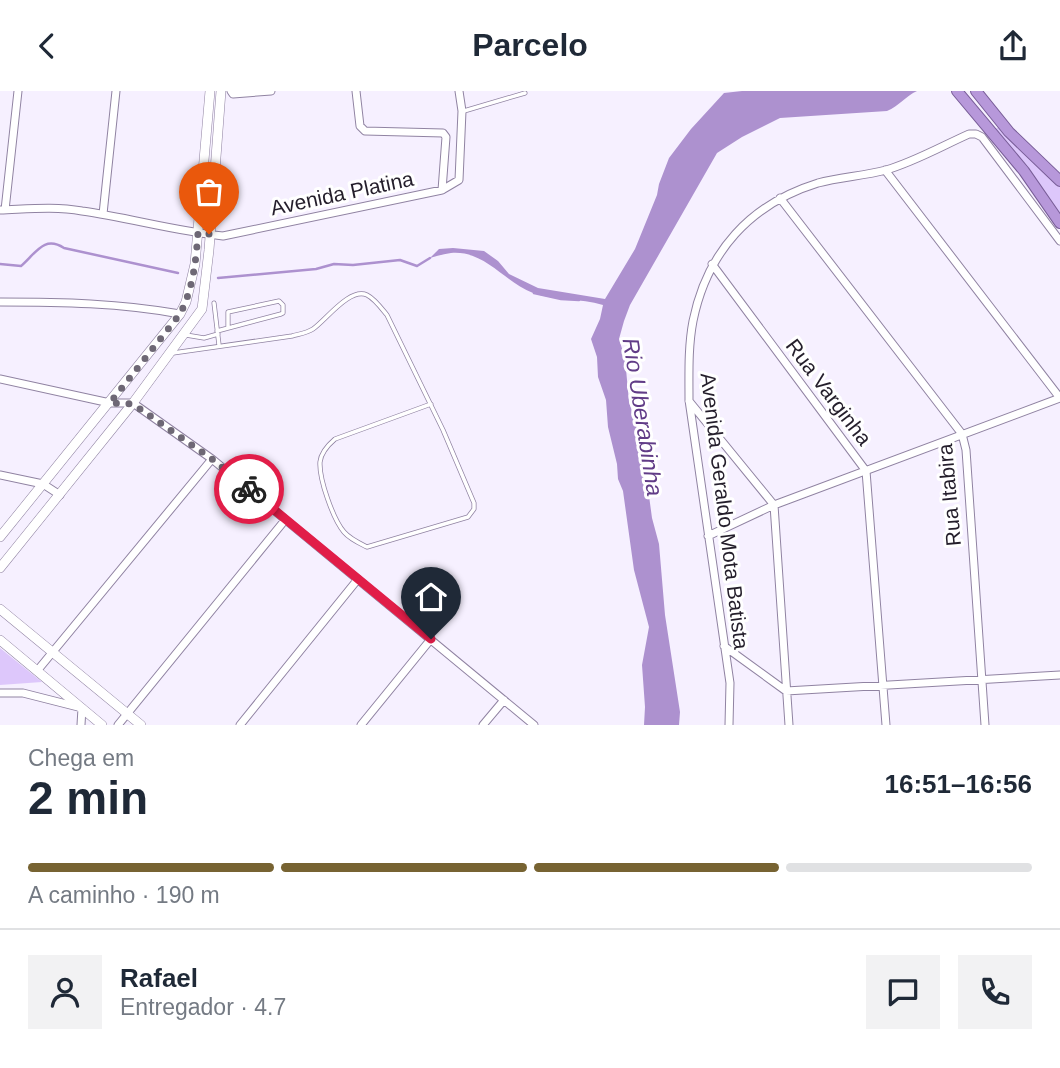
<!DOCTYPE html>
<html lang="pt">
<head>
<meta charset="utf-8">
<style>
  :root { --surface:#fff; --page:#f2f2f3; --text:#1f2937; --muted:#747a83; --line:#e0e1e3; --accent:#776332 }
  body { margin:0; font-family:Arial,sans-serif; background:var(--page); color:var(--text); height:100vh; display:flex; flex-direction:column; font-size:26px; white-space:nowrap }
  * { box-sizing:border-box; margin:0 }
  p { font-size:23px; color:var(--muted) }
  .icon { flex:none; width:38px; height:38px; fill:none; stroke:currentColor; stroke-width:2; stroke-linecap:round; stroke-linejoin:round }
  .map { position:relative; height:634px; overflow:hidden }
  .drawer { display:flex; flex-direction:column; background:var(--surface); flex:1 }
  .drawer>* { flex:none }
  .pin { position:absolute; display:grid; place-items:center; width:60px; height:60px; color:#fff; margin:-72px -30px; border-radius:50% 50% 50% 0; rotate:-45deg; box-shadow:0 0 7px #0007 }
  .pin .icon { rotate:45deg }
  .courier { position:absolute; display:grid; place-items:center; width:70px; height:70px; margin:-35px; border:5px solid #e11d48; border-radius:50%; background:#fff; color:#222; box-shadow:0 2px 9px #0007 }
  .overview em { font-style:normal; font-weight:700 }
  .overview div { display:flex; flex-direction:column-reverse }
  .overview { display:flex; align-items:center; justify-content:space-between; height:119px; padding:0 28px }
  h1 { font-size:46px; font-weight:700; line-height:52px }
  .bar { display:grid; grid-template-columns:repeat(4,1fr); gap:10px 7px; align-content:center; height:84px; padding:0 28px }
  .bar i { height:9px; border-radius:5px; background:var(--line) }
  .bar .active { background:var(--accent) }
  .bar p { grid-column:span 4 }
  .line { display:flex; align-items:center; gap:18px; padding:0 28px; border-top:2px solid var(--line) }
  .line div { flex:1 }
  .round { display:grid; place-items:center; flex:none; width:74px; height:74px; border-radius:0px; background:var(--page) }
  header { display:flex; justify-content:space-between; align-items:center; height:91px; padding:0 28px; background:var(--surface); font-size:32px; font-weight:700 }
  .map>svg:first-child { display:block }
</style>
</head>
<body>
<header><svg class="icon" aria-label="back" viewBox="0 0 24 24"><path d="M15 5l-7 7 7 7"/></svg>Parcelo<svg class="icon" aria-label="share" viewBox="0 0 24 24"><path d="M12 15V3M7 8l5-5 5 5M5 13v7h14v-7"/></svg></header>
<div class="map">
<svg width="1060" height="634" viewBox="0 0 1060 634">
  <rect width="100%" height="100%" fill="#f6f0ff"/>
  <path fill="#ddc7fb" d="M 1003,33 L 1060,90 L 1060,132 L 991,41 Z
    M 0,557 L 42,591 L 0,594 Z"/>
  <path fill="#ad91cf" d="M 742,0 L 917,0 C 906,5 899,15 887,20 L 780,27 L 742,46 L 717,62 L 630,214 L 624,230 L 619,248 L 625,267 L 629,311 L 642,353 L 652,427 L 659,453 L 665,524 L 680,621 L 679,634 L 644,634 L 645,616 L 642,574 L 649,536 L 634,479 L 623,400 L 618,388 L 617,373 L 608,336 L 606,309 L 598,286 L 597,266 L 591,248 L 600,228 L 603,214 C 580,207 556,210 533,202 C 504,191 485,159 451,162 C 444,163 437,165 430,167 L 439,158 L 453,157 L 484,160 L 498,170 L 509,183 L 538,197 L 605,208 L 635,158 L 657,104 L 659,93 L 669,67 L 691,38 L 724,2 Z"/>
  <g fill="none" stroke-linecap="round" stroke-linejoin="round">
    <path stroke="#ad91cf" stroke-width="2.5" d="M 0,173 L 21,175 C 36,162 44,144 64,157 L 178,182
      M 218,187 L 316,178 L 334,173 L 353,174 L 400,169 L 417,175 L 430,167
      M 534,202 L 561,208 L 579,209"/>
    <g stroke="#9083a2" stroke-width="5">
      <path id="service" d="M 464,20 L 525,2
        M 214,212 L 219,254
        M 217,240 L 281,223 L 283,222 L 283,214 L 279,210 L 228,221 L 228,237
        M 186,244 L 204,247 L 218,243
        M 173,262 L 292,245 C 299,243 307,242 313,238 C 326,229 350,196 367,204 C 375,208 382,218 387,224 L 443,339 L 474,412 L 474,418 L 468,426 L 367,456 C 359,452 350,448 344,441 C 333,428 319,388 320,371 C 321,362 328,354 335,348 L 431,313"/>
    </g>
    <g stroke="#9083a2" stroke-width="9">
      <path id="minor" d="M 231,0 L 233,3 L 271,0
        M 356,0 L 360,35 L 365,40 L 443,42 L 446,46 L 442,99
        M 885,79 L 1060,307
        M 780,107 L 962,343 L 966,359 L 985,634
        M 0,119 C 28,118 55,115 82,120 C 130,127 175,140 223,145 L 442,99 L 459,89 L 462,20 L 459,0
        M 5,119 L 18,0
        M 103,123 L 116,0
        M 712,173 L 866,380 L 886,634
        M 0,211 C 61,211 120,212 180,223
        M 0,288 L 110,312 L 133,312 L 212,368 L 534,634
        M 689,310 L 774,414 L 789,634
        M 0,384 L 43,393 L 60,404
        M 708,445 L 774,414 L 1060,307
        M 724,555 L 786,600 L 1060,584
        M 37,580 L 212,368
        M 0,602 L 23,602 L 82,617 L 81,634
        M 118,634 L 285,429
        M 240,634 L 358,488
        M 361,634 L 431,548
        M 483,634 L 504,609
        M 729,634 L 730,592 L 689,309 C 689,283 688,256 693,230 C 707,161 750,113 818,92 C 840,86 864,85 886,79 C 914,71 942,55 969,43 L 976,43 L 982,46 L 1060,150"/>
    </g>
    <g stroke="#9083a2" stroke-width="10">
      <path id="tertiary" d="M 0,446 L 180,223 L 186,211 L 195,173 L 210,0
        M 0,477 L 133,312 L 202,218 L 209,159 L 221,0
        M 0,518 L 141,634
        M 0,549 L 102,634"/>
    </g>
    <g stroke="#785d97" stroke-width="12">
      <path id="trunk" d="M 957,0 L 1024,80 L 1060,132
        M 976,0 L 1009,41 L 1060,90"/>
    </g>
    <use href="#service" stroke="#fff" stroke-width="3.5"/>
    <use href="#minor" stroke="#fff" stroke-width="7"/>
    <use href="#tertiary" stroke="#fff" stroke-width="9"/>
    <use href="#trunk" stroke="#b798da" stroke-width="10"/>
  </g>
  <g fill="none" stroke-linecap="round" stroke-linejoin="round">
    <path stroke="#6e6875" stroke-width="7" stroke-dasharray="0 12.6" d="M 209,143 L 198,142 C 196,170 193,198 180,223 L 110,312 L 133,313 L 212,368 L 249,398"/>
    <path stroke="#e11d48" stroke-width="9" d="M 249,398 L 431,548"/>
  </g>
  <g text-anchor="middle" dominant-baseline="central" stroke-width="6" stroke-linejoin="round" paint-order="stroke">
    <g font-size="21" fill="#241e2b" stroke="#fff">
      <text transform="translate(342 102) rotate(-12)">Avenida Platina</text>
      <text transform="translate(829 301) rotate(53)">Rua Varginha</text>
      <text transform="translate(949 404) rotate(-95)">Rua Itabira</text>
      <text transform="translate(725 420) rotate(83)">Avenida Geraldo Mota Batista</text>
    </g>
    <g font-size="23" font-style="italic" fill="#613c87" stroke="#fff">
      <text transform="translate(643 326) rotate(81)">Rio Uberabinha</text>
    </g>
  </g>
</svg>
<div class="pin" style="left:209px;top:143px;background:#ea580c"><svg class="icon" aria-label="bag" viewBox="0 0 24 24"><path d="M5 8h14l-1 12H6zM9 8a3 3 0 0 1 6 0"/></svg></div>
<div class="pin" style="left:431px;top:548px;background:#1f2937"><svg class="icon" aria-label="home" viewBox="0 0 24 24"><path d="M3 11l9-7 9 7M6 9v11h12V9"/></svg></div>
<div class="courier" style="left:249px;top:398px"><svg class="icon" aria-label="bike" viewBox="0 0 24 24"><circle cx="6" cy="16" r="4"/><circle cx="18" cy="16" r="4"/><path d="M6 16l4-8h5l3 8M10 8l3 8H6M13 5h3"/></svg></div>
</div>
<section class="drawer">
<div class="overview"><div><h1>2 min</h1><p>Chega em</p></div><em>16:51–16:56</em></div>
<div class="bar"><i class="active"></i><i class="active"></i><i class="active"></i><i></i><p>A caminho · 190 m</p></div>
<div class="line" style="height:126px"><a class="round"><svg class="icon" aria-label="person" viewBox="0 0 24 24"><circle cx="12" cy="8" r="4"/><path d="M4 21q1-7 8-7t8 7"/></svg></a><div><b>Rafael</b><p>Entregador · 4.7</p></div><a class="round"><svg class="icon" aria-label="chat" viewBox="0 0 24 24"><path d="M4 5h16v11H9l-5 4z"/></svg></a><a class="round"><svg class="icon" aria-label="phone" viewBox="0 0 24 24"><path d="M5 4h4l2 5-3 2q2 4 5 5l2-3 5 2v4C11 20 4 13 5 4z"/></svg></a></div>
</section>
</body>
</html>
